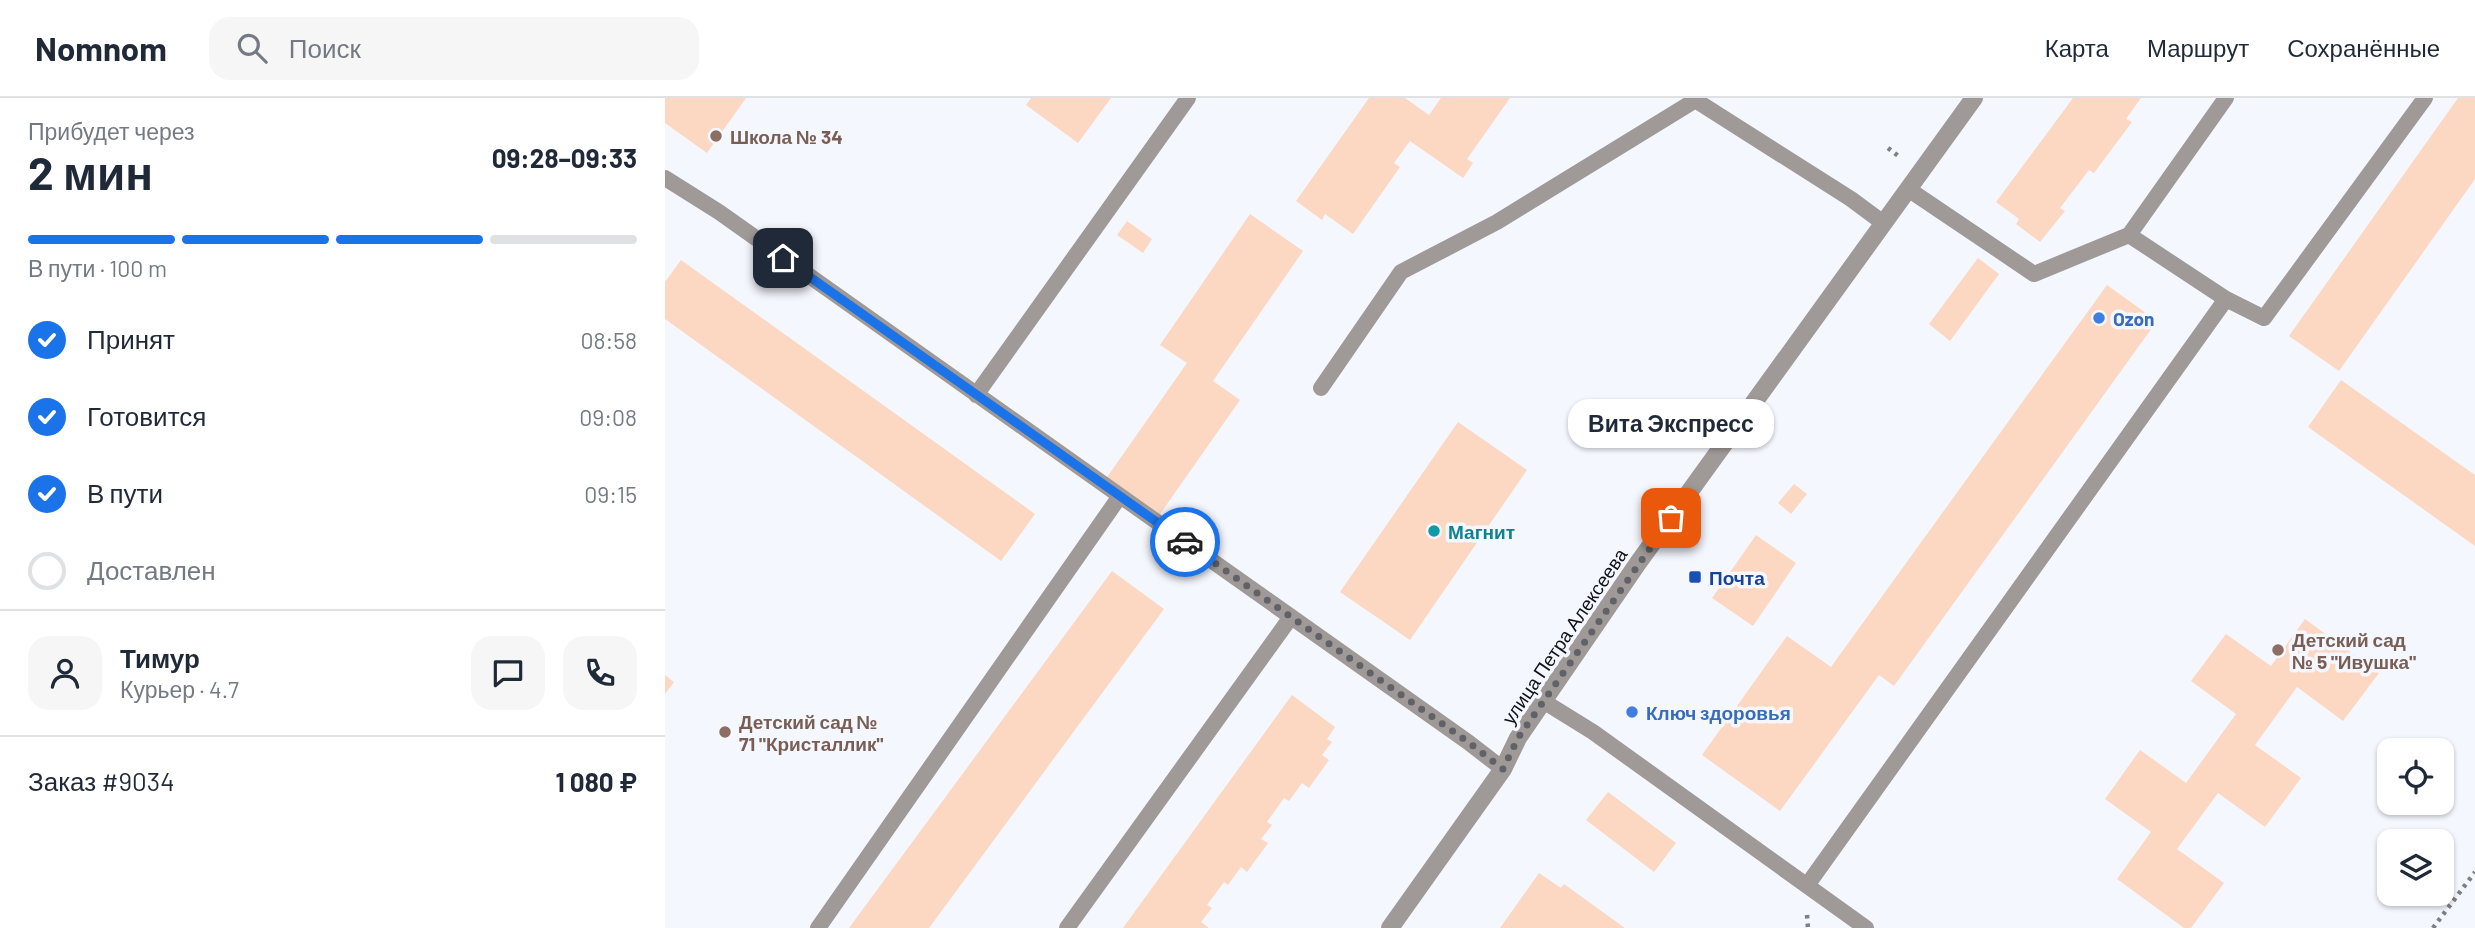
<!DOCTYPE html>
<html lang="ru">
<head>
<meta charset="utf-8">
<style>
  :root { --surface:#fff; --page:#f6f6f7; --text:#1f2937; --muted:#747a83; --line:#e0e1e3; --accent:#1a73e8 }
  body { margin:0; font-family:Barlow,sans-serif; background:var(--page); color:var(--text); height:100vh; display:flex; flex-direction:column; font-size:26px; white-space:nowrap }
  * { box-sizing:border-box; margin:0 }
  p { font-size:23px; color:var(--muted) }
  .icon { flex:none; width:38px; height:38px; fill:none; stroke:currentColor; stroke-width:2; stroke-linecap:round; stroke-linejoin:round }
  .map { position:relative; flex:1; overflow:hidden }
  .sheet { display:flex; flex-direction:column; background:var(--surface); width:665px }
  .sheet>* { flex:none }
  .buttons { position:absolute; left:1712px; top:640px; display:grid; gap:14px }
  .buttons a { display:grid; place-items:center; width:77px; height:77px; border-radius:14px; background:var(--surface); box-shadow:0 2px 5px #0004; font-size:35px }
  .pin { position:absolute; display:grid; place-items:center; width:60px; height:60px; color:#fff; margin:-30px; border-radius:14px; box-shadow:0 4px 10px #0006 }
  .courier { position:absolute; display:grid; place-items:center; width:70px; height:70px; margin:-35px; border:5px solid #1a73e8; border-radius:50%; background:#fff; color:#222; box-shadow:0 2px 9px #0007 }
  .bubble { position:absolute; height:49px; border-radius:21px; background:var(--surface); box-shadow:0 2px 5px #0004; font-size:23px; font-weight:700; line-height:49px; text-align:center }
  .overview em { font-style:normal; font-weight:700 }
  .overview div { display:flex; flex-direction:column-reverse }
  .overview { display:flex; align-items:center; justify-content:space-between; height:119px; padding:0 28px }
  h1 { font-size:46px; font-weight:700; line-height:52px }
  .bar { display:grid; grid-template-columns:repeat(4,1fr); gap:10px 7px; align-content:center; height:84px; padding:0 28px }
  .bar i { height:9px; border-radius:5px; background:var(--line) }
  .bar .on { background:var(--accent) }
  .bar p { grid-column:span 4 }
  .line { display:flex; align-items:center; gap:18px; padding:0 28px; border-top:2px solid var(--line) }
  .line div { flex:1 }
  .round { display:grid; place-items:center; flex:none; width:74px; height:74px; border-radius:21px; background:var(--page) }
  ol { padding:0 28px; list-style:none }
  li { display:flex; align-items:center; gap:21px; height:77px }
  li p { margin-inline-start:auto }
  li .icon { padding:7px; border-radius:50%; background:var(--accent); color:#fff; stroke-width:4 }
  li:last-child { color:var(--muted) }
  li i { width:38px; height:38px; border:4px solid var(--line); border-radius:50% }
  header { display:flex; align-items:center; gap:42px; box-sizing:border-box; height:98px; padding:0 35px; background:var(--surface); border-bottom:2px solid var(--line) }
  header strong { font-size:33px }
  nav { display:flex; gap:38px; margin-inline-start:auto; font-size:24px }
  .search { width:490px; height:63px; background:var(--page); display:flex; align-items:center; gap:18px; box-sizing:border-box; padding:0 24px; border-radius:21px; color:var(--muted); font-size:26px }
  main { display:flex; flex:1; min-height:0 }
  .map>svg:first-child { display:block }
</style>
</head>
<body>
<header>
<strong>Nomnom</strong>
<div class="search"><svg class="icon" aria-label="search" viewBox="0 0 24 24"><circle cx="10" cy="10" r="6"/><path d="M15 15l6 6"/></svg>Поиск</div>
<nav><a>Карта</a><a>Маршрут</a><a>Сохранённые</a></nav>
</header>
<main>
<section class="sheet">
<div class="overview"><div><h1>2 мин</h1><p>Прибудет через</p></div><em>09:28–09:33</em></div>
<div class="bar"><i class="on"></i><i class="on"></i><i class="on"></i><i></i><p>В пути · 100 m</p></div>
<ol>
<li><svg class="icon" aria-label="check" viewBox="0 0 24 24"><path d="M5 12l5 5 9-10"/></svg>Принят<p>08:58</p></li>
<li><svg class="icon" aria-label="check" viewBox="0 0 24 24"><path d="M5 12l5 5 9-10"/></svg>Готовится<p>09:08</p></li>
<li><svg class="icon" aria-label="check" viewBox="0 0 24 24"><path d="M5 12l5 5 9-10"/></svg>В пути<p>09:15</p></li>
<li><i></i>Доставлен</li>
</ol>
<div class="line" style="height:126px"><a class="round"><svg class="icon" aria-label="person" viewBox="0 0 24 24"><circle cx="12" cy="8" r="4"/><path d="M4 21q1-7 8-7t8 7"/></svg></a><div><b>Тимур</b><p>Курьер · 4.7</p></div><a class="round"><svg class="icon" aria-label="chat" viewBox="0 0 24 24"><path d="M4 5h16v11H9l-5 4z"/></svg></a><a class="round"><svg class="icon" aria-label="phone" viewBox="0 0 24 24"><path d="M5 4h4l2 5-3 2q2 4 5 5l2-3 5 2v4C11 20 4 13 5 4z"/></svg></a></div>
<div class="line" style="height:91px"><div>Заказ #9034</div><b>1 080 ₽</b></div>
</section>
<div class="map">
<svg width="1810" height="830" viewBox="0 0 1810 830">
  <rect width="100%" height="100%" fill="#f5f7fe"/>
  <path fill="#fcd7c2" d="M 0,0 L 81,0 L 42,55 L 0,25 Z
    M 366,0 L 446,0 L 413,45 L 361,7 Z
    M 704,0 L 740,0 L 764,17 L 776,0 L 845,0 L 802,61 L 808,65 L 798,80 L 745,43 L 729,65 L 735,69 L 688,136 L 660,116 L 657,122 L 631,103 Z
    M 1408,0 L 1476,0 L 1461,21 L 1467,24 L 1429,75 L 1424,72 L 1395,110 L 1400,113 L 1375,144 L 1351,126 L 1354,121 L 1331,104 Z
    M 1793,0 L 1810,0 L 1810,81 L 1674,273 L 1624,238 Z
    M 585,116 L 638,153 L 548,283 L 575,302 L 493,419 L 440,382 L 522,265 L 495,247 Z
    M 462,123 L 487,141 L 478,155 L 452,137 Z
    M 1313,160 L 1334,176 L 1285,243 L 1264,226 Z
    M 16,162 L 370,416 L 336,463 L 0,221 L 0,184 Z
    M 1442,187 L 1492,223 L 1229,588 L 1214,577 L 1115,713 L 1037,657 L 1122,538 L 1166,569 Z
    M 1676,282 L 1810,377 L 1810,448 L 1643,329 Z
    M 793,324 L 862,372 L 745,542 L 675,494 Z
    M 1129,386 L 1142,396 L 1126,416 L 1113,405 Z
    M 1091,437 L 1131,465 L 1088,528 L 1047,500 Z
    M 447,473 L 499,511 L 264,830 L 184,830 Z
    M 1640,521 L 1714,575 L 1678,623 L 1632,589 L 1590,647 L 1636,680 L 1600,729 L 1553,695 L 1512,751 L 1559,785 L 1526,830 L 1519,830 L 1452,781 L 1486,734 L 1440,701 L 1475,652 L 1521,685 L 1571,616 L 1526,583 L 1561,536 L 1606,568 Z
    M 0,577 L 9,584 L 0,596 Z
    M 627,597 L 670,629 L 662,641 L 667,644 L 657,657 L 664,662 L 644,690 L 637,685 L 624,703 L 619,700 L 602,724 L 607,727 L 596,741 L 603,745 L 582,774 L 576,769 L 563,787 L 559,784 L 542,807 L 547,810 L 536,824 L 544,830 L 458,830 Z
    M 943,694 L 1011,745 L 989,774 L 921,722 Z
    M 874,775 L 896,790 L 899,786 L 960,830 L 835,830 Z"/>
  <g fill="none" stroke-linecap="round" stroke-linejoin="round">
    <path stroke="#7e7f85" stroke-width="4.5" stroke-dasharray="3.5 5" stroke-linecap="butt" d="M 1223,50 L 1236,60
      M 1142,817 L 1143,830
      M 1768,830 L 1810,774"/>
    <path stroke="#9f9998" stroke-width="16" d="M 1027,0 L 1186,101 L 1217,124
      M 0,80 L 54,114 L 803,644 L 838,671
      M 1243,91 L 1369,176 L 1464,137 L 1561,0
      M 1464,137 L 1561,201
      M 656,290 L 736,174 L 832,124 L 1034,0
      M 311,297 L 523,0
      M 878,603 L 928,634 L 1201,830
      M 1143,786 L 1561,201 L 1599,220 L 1760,0
      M 153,830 L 455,398
      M 402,830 L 626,519"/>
    <path stroke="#9f9998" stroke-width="18" d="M 725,830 L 838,671 L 853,640 L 973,465 L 1309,0"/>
  </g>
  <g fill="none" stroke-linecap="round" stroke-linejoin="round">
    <path stroke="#616267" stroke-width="7" stroke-dasharray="0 12.6" d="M 520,444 L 803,644 L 838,671 L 853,640 L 1006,420"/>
    <path stroke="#1a73e8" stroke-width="9" d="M 118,160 L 520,444"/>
  </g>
  <g fill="#8d6e63" stroke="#f5f7fe" stroke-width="2.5">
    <circle cx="51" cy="38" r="7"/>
    <circle cx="1613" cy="552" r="7"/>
    <circle cx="60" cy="634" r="7"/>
  </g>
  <g fill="#3f7fe0" stroke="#f5f7fe" stroke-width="2.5">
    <circle cx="1434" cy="220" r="7"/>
    <circle cx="967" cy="614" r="7"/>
  </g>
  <circle fill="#0f9aa8" stroke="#f5f7fe" stroke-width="2.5" cx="769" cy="433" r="7"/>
  <rect fill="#1a4fb4" stroke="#f5f7fe" stroke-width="2.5" x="1023" y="472" width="14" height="14" rx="3.5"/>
  <g text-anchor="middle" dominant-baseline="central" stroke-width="7" stroke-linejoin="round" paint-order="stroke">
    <g font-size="19" font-weight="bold" fill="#785e54" stroke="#f5f7fe" text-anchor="start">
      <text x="65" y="38">Школа № 34</text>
      <text x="1627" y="541">Детский сад<tspan x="1627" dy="22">№ 5 "Ивушка"</tspan></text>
      <text x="74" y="623">Детский сад №<tspan x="74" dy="22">71 "Кристаллик"</tspan></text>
    </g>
    <g font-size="19" font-weight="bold" fill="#366cbe" stroke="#f5f7fe" text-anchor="start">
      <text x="1448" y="220">Ozon</text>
      <text x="981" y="614">Ключ здоровья</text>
    </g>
    <g font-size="19" font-weight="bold" fill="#0d838f" stroke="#f5f7fe" text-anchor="start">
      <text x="783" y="433">Магнит</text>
    </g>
    <g font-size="19" font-weight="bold" fill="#164399" stroke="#f5f7fe" text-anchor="start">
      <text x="1044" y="479">Почта</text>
    </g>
    <g font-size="19" fill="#111216" stroke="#f5f7fe">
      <text transform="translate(899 538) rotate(-56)">улица Петра Алексеева</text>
    </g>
  </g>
</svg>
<div class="buttons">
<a><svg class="icon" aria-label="locate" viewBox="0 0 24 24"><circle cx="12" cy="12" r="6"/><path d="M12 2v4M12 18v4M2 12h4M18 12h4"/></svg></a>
<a><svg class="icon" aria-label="layers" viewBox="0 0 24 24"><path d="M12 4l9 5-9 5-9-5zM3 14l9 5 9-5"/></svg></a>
</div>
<div class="pin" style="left:1006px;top:420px;background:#ea580c"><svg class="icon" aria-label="bag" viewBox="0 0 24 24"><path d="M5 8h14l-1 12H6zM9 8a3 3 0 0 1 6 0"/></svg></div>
<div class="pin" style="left:118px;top:160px;background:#1f2937"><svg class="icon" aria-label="home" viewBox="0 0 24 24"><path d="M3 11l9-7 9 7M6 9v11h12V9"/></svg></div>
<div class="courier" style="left:520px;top:444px"><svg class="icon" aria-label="car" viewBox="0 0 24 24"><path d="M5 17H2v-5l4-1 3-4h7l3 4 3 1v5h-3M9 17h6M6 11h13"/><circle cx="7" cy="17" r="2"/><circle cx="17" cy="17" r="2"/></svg></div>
<div class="bubble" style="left:903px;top:301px;width:206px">Вита Экспресс</div>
</div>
</main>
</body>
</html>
